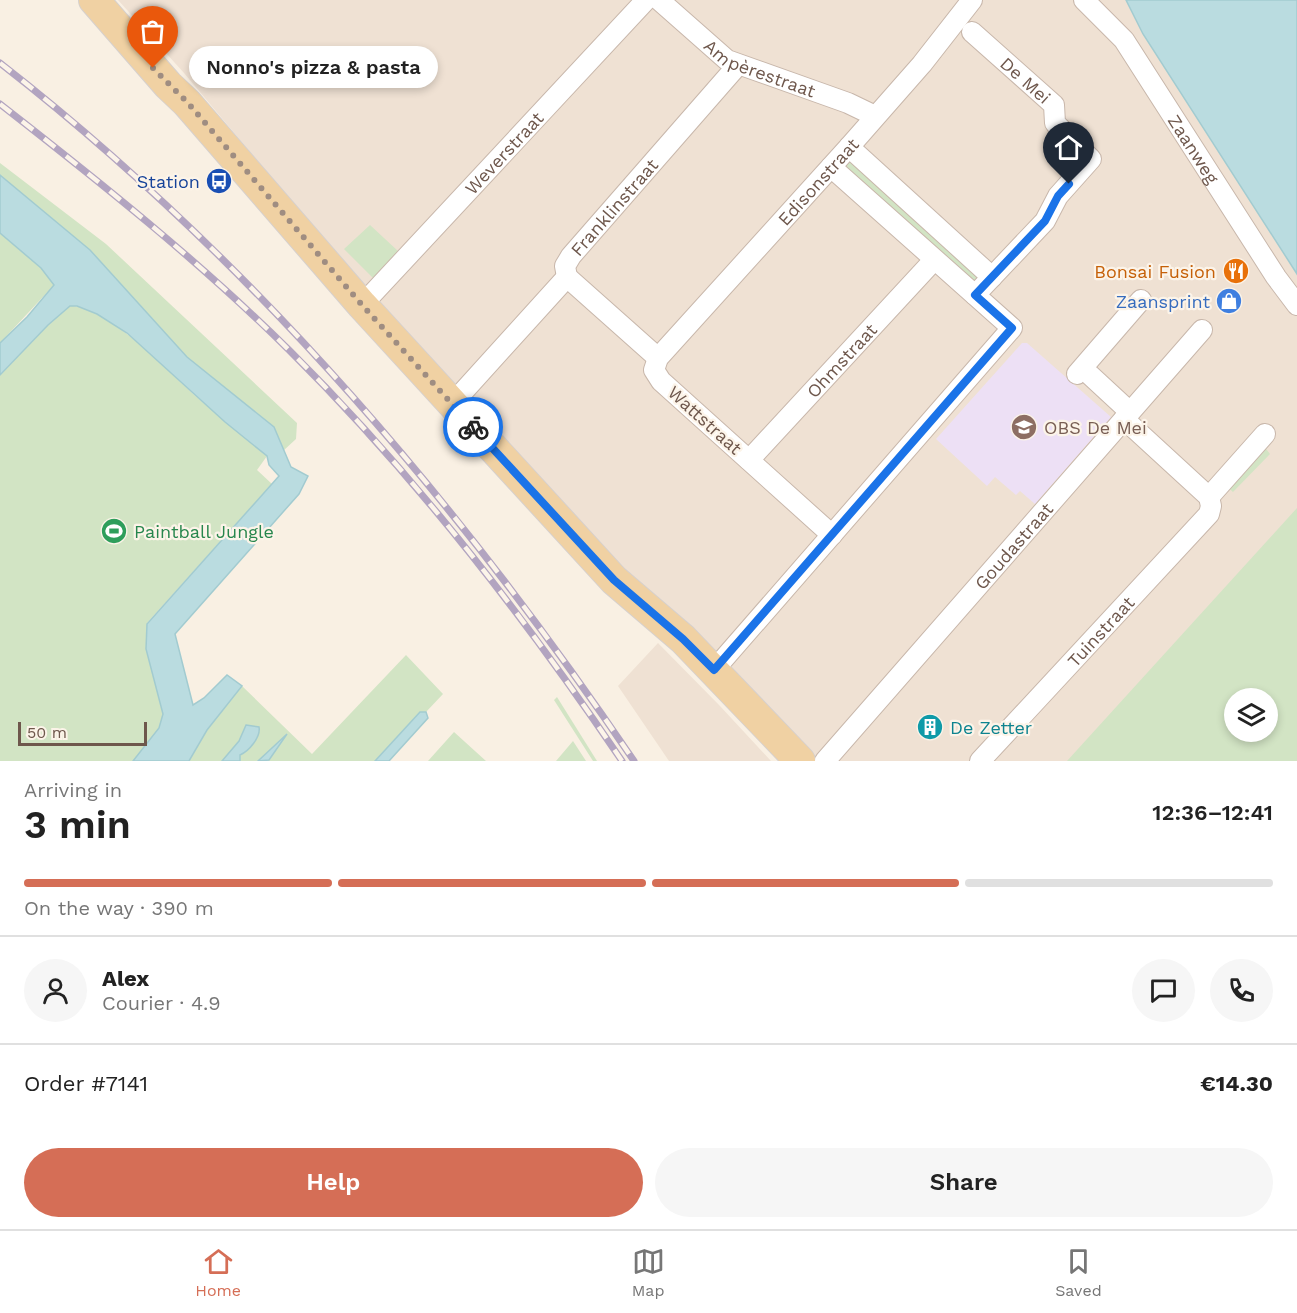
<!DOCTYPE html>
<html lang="en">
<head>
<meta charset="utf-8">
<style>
  :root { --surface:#fff; --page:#f6f6f6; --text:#222; --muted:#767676; --line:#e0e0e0; --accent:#d56e56 }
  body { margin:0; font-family:"Work Sans",sans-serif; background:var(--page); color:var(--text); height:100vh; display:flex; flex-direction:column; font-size:22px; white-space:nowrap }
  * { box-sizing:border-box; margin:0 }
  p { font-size:20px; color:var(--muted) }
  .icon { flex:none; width:33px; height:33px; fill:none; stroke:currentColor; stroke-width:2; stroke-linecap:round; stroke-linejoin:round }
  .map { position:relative; height:761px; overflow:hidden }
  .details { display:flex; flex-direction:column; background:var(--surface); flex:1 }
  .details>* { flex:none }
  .fabs { position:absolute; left:1224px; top:688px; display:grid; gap:12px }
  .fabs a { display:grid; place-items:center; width:54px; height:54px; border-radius:50%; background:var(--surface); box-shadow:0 3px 9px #0003; font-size:30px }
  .scale { position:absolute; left:18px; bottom:15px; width:129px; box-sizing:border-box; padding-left:6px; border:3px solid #6e574c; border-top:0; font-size:16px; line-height:21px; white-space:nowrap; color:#6e574c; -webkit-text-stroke:4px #fcf4e9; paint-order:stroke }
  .pin { position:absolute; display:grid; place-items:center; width:51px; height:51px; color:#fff; margin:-62px -26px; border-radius:50% 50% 50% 0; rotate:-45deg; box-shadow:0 0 6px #0007 }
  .pin .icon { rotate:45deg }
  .courier { position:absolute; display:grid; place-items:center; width:60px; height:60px; margin:-30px; border:4px solid #1a73e8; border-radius:50%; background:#fff; color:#222; box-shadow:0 2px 8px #0007 }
  .bubble { position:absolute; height:42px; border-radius:21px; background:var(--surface); box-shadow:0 3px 9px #0003; font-size:20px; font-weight:600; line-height:42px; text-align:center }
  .headline em { font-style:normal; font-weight:600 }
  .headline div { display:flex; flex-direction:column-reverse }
  .headline { display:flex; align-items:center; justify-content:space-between; height:102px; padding:0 24px }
  h1 { font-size:39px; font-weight:600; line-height:45px }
  .bar { display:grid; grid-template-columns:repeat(4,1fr); gap:9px 6px; align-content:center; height:72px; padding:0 24px }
  .bar i { height:8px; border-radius:4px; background:var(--line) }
  .bar .on { background:var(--accent) }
  .bar p { grid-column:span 4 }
  .line { display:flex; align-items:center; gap:15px; padding:0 24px; border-top:2px solid var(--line) }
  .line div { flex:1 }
  .round { display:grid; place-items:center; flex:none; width:63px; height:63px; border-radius:32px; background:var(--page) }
  .action { display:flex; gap:12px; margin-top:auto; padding:12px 24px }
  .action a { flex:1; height:69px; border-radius:36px; background:var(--accent); color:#fff; font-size:24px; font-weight:600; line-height:69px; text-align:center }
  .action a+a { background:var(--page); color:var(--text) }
  .dock { display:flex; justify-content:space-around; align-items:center; height:84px; border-top:2px solid var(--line); background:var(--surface); font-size:16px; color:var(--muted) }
  .dock a { display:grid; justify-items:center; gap:3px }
  .dock .on { color:var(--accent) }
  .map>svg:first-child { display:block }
</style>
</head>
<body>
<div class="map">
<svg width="1297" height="761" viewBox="0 0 1297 761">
  <rect width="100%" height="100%" fill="#f9f0e3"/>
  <path fill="#efe1d3" d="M 118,0 L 1145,0 L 1297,242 L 1297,511 L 1069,761 L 817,761 L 729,664 L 631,577 L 383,311 L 184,73 Z
    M 658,643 L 720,706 L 771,761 L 669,761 L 618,686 Z"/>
  <path fill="#ede0f5" d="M 1022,343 L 1027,343 L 1111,417 L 1035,504 L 1020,491 L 1016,495 L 995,477 L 987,486 L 936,439 Z"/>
  <path fill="#d2e4c4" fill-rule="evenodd" d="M 852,156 L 979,277 L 975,282 L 839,168 Z
    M 0,163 L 106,244 L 297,423 L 296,439 L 283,451 L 274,427 L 187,357 L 90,250 L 0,175 Z
    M 370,225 L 398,251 L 373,278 L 344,249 Z
    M 0,233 L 41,268 L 54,285 L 0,343 Z
    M 70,306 C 105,303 173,376 199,399 C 222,419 244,437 267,456 L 257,470 L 272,484 L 147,623 L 146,649 L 166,714 L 165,728 L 139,761 L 0,761 L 0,375 L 48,325 Z
    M 1260,441 L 1270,454 L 1233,492 L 1223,483 Z
    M 1297,508 L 1297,761 L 1067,761 ZM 1234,699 L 1268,699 L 1268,732 L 1234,732 Z
    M 406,655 L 443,694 L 426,712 L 420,712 L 375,761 L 189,761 L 207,730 L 242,686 L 312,754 Z
    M 557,697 L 597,761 L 593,761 L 554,700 Z
    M 454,732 L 486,761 L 428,761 Z
    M 573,741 L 586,761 L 556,761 Z"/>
  <path fill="#badce0" stroke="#a2cbd0" stroke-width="1.5" d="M 1126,0 L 1297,0 L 1297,274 L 1143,34 Z
    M 0,175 L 90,250 L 187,357 L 274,427 L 291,467 L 308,476 L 299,494 L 175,634 L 193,705 L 204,698 L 227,675 L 242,686 L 207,730 L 189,761 L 133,761 L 159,728 L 163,714 L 146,649 L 147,624 L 279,476 L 269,465 L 267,456 L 225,422 L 127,333 L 97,314 L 77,306 L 70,306 L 48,325 L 0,375 L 0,343 L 27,317 L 54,285 L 41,268 L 0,233 Z
    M 420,712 L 426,712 L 428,718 L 389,761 L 375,761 Z
    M 246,725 L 259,727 C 261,737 249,751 240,755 L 240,761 L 222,761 L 239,741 Z
    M 287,734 L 269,760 L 258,761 Z"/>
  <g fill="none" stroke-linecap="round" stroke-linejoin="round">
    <g stroke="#c8b7ab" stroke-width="22">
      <g id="street">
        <path id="s1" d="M 659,0 L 727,60 L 848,103 L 875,116"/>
        <path id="s2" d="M 1084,0 L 1124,40 L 1276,277 L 1297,305"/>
        <path id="s3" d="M 972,32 L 1054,105 L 1055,123 L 1091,159 L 1058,196 L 1045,221 L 975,295"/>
        <path d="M 849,147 L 992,277"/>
        <path id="s4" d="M 567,277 L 565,266 L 571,256 L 737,66"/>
        <path d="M 567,277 L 658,358"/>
        <path id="s5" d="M 362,305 L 646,0"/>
        <path d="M 1077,374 L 1141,300"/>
        <path d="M 1090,375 L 1130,412"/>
        <path d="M 452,404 L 567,277"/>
        <path id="s6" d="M 749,460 L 934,260"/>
        <path d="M 1209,497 L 1265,434"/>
        <path id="s7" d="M 832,535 L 661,381 L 654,370 L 658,358 L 849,147 L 922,64 L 972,0"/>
        <path d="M 714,670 L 1012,328 L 831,167"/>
        <path id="s8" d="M 825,761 L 1202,330"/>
        <path id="s9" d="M 980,761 L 1209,514 L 1211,506 L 1209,497 L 1124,419"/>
      </g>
    </g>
    <g stroke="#d6d0cd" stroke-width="32">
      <path id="primary" d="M 94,0 L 168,85 L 187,103 L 362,305 L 614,580 L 683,639 L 800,761"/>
    </g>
    <use href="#street" stroke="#fff" stroke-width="20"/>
    <use href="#primary" stroke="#f0d1a3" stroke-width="30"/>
    <g stroke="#b2a4c0" stroke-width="7">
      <path id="rail" d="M 0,63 C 249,257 457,500 634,761
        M 0,104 C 100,182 199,261 289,350 C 414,474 524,616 622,761"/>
    </g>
    <use href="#rail" stroke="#fcf4e9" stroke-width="4.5" stroke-dasharray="14" stroke-linecap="butt"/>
  </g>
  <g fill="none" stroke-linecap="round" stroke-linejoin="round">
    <path stroke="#9f8d81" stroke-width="6" stroke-dasharray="0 10.8" d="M 153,68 L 188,103 L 362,305 L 473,427"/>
    <path stroke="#1a73e8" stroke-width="8" d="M 473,427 L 614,580 L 683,639 L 714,670 L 1012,328 L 975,295 L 1045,221 L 1058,196 L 1069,184"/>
  </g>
  <defs>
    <g id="bus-disc" transform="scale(1.35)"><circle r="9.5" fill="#1a4fb4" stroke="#fcf4e9"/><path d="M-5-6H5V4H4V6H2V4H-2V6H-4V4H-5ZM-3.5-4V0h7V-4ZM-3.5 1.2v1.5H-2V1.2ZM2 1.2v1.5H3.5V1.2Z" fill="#fff"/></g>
    <g id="restaurant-disc" transform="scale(1.35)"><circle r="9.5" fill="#e8710a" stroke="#fcf4e9"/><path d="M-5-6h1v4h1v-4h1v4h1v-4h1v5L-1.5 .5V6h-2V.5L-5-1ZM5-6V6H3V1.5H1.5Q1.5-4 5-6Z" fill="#fff"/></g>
    <g id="shop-disc" transform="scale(1.35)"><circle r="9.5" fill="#3f7fe0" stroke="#fcf4e9"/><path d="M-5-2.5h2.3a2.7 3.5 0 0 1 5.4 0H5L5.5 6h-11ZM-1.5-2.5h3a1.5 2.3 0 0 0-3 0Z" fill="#fff"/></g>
    <g id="school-disc" transform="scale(1.35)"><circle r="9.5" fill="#8d6e63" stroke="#fcf4e9"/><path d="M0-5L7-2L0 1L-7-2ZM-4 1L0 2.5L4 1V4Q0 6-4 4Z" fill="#fff"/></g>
    <g id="stadium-disc" transform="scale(1.35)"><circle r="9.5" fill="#2e9e5b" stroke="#fcf4e9"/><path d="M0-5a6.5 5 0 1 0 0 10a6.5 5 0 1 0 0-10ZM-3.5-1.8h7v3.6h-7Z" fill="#fff"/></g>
    <g id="building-disc" transform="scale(1.35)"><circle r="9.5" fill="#0f9aa8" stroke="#fcf4e9"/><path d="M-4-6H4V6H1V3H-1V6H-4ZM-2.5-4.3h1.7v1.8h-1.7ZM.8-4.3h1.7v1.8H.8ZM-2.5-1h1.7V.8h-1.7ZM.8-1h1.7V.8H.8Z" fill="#fff"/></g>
  </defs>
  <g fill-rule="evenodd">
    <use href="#bus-disc" x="219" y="181"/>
    <use href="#restaurant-disc" x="1236" y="271"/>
    <use href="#shop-disc" x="1229" y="301"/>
    <use href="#school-disc" x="1024" y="427"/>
    <use href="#stadium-disc" x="114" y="531"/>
    <use href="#building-disc" x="930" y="727"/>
  </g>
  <g text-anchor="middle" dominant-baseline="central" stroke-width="4.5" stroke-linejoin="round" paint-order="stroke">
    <g font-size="18" fill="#6e574c" stroke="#fcf4e9">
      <text stroke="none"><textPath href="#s1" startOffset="124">Ampèrestraat</textPath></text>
      <text stroke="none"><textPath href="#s3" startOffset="72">De Mei</textPath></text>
      <text stroke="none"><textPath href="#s2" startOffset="186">Zaanweg</textPath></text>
      <text stroke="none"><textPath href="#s5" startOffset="208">Weverstraat</textPath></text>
      <text stroke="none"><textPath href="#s7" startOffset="494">Edisonstraat</textPath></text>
      <text stroke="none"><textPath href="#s4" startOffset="88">Franklinstraat</textPath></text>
      <text stroke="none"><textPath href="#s6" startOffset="136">Ohmstraat</textPath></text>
      <text transform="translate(705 420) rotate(42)">Wattstraat</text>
      <text stroke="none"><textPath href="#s8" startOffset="286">Goudastraat</textPath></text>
      <text stroke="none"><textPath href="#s9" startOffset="177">Tuinstraat</textPath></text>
    </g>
    <g font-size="18" fill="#164399" stroke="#fcf4e9" text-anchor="end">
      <text x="200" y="181">Station</text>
    </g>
    <g font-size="18" fill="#c56008" stroke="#fcf4e9" text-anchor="end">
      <text x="1216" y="271">Bonsai Fusion</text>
    </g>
    <g font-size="18" fill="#366cbe" stroke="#fcf4e9" text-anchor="end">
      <text x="1210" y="301">Zaansprint</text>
    </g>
    <g font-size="18" fill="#785e54" stroke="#fcf4e9" text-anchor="start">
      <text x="1044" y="427">OBS De Mei</text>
    </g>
    <g font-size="18" fill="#27864d" stroke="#fcf4e9" text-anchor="start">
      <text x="134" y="531">Paintball Jungle</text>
    </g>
    <g font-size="18" fill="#0d838f" stroke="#fcf4e9" text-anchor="start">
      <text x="950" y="727">De Zetter</text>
    </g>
  </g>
</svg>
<div class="fabs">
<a><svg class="icon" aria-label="layers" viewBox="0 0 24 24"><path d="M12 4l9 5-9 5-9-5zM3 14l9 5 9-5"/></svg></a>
</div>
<div class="scale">50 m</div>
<div class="pin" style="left:153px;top:68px;background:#ea580c"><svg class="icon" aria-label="bag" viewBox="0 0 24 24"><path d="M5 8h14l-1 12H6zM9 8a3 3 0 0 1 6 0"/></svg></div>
<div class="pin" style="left:1069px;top:184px;background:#1f2937"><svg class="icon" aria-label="home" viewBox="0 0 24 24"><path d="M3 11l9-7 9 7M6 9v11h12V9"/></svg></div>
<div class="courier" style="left:473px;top:427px"><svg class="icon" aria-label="bike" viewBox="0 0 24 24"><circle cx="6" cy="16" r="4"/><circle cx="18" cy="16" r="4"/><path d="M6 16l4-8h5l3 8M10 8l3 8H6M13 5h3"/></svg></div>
<div class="bubble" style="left:189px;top:46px;width:249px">Nonno's pizza &amp; pasta</div>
</div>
<section class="details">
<div class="headline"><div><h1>3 min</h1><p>Arriving in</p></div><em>12:36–12:41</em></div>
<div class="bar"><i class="on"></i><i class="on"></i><i class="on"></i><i></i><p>On the way · 390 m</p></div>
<div class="line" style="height:108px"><a class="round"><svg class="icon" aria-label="person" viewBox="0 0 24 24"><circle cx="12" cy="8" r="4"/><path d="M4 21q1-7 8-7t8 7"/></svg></a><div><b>Alex</b><p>Courier · 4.9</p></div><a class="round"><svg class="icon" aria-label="chat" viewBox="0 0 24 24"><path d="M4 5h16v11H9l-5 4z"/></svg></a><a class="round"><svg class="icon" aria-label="phone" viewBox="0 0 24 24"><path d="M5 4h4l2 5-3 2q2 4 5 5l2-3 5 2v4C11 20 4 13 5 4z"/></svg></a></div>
<div class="line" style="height:78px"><div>Order #7141</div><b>€14.30</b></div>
<div class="action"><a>Help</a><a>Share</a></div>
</section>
<nav class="dock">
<a class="on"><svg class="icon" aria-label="home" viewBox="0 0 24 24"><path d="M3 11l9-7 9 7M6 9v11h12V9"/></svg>Home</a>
<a><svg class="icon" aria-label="map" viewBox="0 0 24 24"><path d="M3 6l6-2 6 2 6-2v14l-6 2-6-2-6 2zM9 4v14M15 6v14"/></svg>Map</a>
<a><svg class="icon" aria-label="saved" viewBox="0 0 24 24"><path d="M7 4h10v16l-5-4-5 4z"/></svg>Saved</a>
</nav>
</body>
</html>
